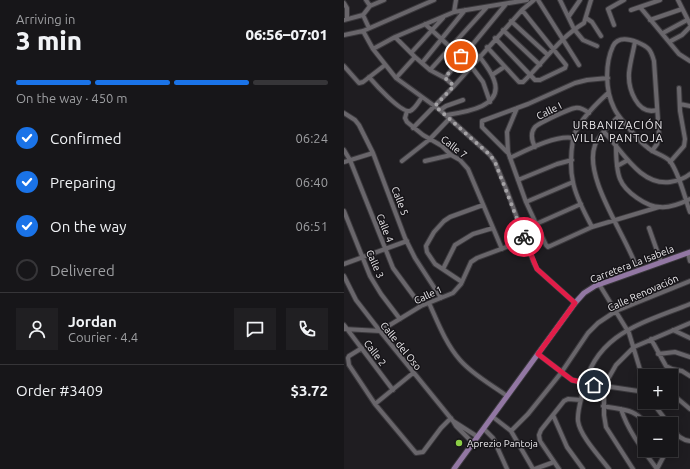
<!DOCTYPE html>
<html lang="en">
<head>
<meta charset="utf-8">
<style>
  :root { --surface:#171619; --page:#201f22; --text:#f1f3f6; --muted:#9e9fa2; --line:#363538; --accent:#1a73e8 }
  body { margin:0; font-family:Ubuntu,sans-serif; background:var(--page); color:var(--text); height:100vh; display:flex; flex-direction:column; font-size:15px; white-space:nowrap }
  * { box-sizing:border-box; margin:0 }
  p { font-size:13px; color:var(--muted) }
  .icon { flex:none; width:22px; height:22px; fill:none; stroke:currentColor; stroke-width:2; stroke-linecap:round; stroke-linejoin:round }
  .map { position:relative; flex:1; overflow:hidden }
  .sheet { display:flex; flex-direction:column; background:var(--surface); width:344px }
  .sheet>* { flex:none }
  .fabs { position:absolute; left:294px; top:369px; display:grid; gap:8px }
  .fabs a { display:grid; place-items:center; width:40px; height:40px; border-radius:0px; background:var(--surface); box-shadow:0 2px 10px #0003,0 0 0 1px var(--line); font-size:20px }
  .pin { position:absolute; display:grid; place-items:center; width:34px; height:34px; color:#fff; margin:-17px; border:2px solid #fff; border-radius:50%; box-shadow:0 1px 4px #0007 }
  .courier { position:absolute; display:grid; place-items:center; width:40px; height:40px; margin:-20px; border:3px solid #e11d48; border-radius:50%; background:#fff; color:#222; box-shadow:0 1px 5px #0007 }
  .overview em { font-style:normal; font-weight:800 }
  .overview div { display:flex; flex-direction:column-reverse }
  .overview { display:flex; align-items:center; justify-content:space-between; height:68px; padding:0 16px }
  h1 { font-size:26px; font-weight:800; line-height:30px }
  .bar { display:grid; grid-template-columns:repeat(4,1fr); gap:6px 4px; align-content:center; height:48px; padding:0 16px }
  .bar i { height:5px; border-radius:3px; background:var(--line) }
  .bar .active { background:var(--accent) }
  .bar p { grid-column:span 4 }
  .line { display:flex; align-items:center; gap:10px; padding:0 16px; border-top:1px solid var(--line) }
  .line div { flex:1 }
  .round { display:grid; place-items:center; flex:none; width:42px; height:42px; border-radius:0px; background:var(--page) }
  ol { padding:0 16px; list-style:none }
  li { display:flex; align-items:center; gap:12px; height:44px }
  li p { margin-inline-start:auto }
  li .icon { padding:4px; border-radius:50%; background:var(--accent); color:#fff; stroke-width:4 }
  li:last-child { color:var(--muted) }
  li i { width:22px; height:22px; border:2px solid var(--line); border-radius:50% }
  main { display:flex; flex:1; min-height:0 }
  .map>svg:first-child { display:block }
</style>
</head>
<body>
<main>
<section class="sheet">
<div class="overview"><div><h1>3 min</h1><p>Arriving in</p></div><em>06:56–07:01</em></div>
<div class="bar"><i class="active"></i><i class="active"></i><i class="active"></i><i></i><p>On the way · 450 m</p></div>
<ol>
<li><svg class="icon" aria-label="check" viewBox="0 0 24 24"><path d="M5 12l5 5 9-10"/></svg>Confirmed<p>06:24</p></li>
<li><svg class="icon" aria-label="check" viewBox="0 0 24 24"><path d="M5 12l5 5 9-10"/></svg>Preparing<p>06:40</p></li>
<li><svg class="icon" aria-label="check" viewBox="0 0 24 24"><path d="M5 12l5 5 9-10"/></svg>On the way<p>06:51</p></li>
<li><i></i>Delivered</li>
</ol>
<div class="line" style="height:72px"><a class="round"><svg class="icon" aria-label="person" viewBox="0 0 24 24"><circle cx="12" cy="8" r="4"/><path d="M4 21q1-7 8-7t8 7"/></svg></a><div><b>Jordan</b><p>Courier · 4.4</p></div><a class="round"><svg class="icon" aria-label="chat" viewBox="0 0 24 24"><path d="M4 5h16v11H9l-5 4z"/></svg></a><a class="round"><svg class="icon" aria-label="phone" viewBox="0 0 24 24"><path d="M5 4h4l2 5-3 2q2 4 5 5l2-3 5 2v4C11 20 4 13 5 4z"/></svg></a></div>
<div class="line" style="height:52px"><div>Order #3409</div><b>$3.72</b></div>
</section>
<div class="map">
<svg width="346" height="469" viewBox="0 0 346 469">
  <rect width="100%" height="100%" fill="#1f1d21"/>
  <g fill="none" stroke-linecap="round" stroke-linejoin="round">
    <g stroke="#3b393d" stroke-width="6">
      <path id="minor" d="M 22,0 L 26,6
        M 194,0 L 235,65
        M 216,0 L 230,29 L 239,40 L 253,46
        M 334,0 L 346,24
        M 0,3 L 3,8 L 3,19
        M 296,7 L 335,54 L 346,61
        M 287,10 L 316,0
        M 110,12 L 112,0
        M 19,15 L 25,28
        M 225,16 L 236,0
        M 242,18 L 248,22 L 257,36
        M 0,20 L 19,15 L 26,6 L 40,0
        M 306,20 L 338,9
        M 167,21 L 204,55
        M 81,24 L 127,66 L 139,82 L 146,102
        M 270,25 L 264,9 L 280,0
        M 159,30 L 196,65
        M 19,31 L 29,49 L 52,78 L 96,110 L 146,155 L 151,162 L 163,191 L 190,263 L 193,269 L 231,303
        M 319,33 L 343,20
        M 0,35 L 19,31 L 90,0
        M 51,37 L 71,57 L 86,70 L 101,78 L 110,86
        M 151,38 L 191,80 L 196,80 L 221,68 L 222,65 L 178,10
        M 291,42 C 289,52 286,63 285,73 C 284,88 293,116 313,110
        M 325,42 L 338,35 L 346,27
        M 143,47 L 175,82 L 179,82 C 200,62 215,38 240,23 L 247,0
        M 29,49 L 51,37 L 110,12 L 183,0
        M 67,53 L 99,18
        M 78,63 L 121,10
        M 0,66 L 15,83 L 19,82 L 41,65
        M 86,70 L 143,7
        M 148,75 L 160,67
        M 25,77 C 31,84 57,113 66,111 C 71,109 75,101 78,97
        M 52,78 L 71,57
        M 101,78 L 162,4
        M 336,104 L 346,106
        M 173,108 L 163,132 L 164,152 L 182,202 L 202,245 L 204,247 L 248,227 L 315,207
        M 96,110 L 102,106 L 119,100
        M 63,111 L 61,118 L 63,122 L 79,135 L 98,146 L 107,155 L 116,160 L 124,169 L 158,249
        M 0,113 L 11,120 L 15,125 L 29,153 L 61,238 L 71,258 L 97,298
        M 102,115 C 121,112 160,107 150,80 C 147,71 141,64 135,56
        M 275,116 C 267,124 255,134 251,145 C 239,177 281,234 292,266
        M 69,128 L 110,86 L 178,10 L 190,0
        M 260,132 C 278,150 296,186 326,182 C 333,181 340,179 346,174
        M 272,145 C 272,156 272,169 276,179 C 281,192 303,207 316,207 C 326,208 338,203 346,199
        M 191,147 C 188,141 186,133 191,127 C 195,123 225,109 231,108 C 236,107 241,110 245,113
        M 0,150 L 6,160 L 49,268 L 77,306
        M 308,151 L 313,144 L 315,135 L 310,61 C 307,50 305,47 293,42 C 285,39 274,36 269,46 C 261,63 261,90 270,108 C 274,117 282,124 288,132 C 293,137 297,143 303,147 C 309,153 320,155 326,161 C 336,175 340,196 346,212
        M 163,152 L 138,127 L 138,121 L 184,104 L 231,83 L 243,80 L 264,78
        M 166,158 C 183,150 211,135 229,138
        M 58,161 L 86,139 L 106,118
        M 81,161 L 107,155
        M 0,162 L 29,153
        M 326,162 L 340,146 L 341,139 L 336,111 L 335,88
        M 273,166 L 284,160
        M 174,180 L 213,164 L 228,160
        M 182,202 L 229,182
        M 0,211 L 26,276 L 37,294 L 56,319
        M 192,224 L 237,204
        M 248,227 C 241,213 232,198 229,182 C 226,169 227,152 229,139 C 232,124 253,103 264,93
        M 305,228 L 317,262
        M 344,253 L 346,261
        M 0,264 L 63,241
        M 99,269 L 111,245 L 129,234 L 149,228
        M 0,276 L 12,300 L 36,331 L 109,421 L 112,426 L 129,443
        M 118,282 L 91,264 L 83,252 L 82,246 L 90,232 L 100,221 L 106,217 L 139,205
        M 255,284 L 285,333 L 301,386
        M 85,303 C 94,323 102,344 116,360 C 129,375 148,385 163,396
        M 0,325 L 49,390
        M 0,329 L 36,331 L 77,306 L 109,293 L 117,284 L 127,262 L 133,258 L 181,240
        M 329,330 L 346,338
        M 307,339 L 322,366 L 328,369 L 338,371 L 346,376
        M 18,348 L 5,356 L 4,358 L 5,365 L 31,404 L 72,453 L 79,452 L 97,428 L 107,418
        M 194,354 L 228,380 L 240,383 L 301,392
        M 314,354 L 331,352 L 346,357
        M 327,393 L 346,409
        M 308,402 L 325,424
        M 31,404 L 69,373
        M 259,406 C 277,410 291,408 302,424
        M 277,409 C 284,431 299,450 313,469 L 323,450
        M 209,415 L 223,447 L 239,469
        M 149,417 L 167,431 L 189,469
        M 109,421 L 134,437
        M 327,427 C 333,434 336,440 346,441
        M 140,429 L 149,438 L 163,469
        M 167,431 L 184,414 L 217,373 L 244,333 L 254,323 L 272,311 L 346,281
        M 327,445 L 334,436
        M 191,469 L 210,462
        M 215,469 L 196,441 L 195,435 L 197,430 L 220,401 L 224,399 L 237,400
        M 265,469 C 256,457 236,436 234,421 C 233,412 237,400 239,391 C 251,333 299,323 346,304
        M 289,469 L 262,427 L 260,415 L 260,386 L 272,365 L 290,347 L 346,323"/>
    </g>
    <g stroke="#3b393d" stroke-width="7">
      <path id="major" d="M 110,469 L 231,303 L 240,293 L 251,286 L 346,252"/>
    </g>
    <use href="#minor" stroke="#69666b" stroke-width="4"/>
    <use href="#major" stroke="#9277a3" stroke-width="5"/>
  </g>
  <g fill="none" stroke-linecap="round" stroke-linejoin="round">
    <path stroke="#a5a3a6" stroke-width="4" stroke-dasharray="0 7.2" d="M 117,56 L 101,78 L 110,86 L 91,106 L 146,155 L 151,162 L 180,237"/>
    <path stroke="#e11d48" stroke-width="5" d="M 180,237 L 193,269 L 231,303 L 194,354 L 228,380 L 250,385"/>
  </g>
  <circle fill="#8cce45" stroke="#161418" stroke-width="1.5" cx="115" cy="443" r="4"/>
  <g text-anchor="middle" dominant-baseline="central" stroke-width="3" stroke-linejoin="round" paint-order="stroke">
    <g font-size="10" fill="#edebee" stroke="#161418">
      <text transform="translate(205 111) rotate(-26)">Calle I</text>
      <text transform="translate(110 147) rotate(38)">Calle 7</text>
      <text transform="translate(56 201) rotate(69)">Calle 5</text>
      <text transform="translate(41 228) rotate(68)">Calle 4</text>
      <text transform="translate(31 264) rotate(66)">Calle 3</text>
      <text transform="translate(288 264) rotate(-21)">Carretera La Isabela</text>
      <text transform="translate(299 293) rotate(-24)">Calle Renovación</text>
      <text transform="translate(84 295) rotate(-25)">Calle 1</text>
      <text transform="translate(57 346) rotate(51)">Calle del Oso</text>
      <text transform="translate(31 353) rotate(53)">Calle 2</text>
    </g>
    <g font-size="10" fill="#edebee" stroke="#161418" text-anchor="start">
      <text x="123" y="443">Aprezio Pantoja</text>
    </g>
    <g font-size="11" letter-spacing="1" fill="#edebee" stroke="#161418">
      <text x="274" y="125">URBANIZACIÓN<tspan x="274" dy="13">VILLA PANTOJA</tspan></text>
    </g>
  </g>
</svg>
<div class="fabs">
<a>+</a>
<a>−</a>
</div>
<div class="pin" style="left:117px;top:56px;background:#ea580c"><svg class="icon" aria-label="bag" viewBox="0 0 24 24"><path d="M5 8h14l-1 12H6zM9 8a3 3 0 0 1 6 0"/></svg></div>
<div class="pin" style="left:250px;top:385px;background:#1f2937"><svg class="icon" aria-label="home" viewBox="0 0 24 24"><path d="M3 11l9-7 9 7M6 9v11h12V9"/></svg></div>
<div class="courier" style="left:180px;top:237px"><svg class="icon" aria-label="bike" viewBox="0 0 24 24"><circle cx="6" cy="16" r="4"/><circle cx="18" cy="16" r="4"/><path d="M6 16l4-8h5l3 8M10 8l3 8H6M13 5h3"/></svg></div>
</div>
</main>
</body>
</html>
